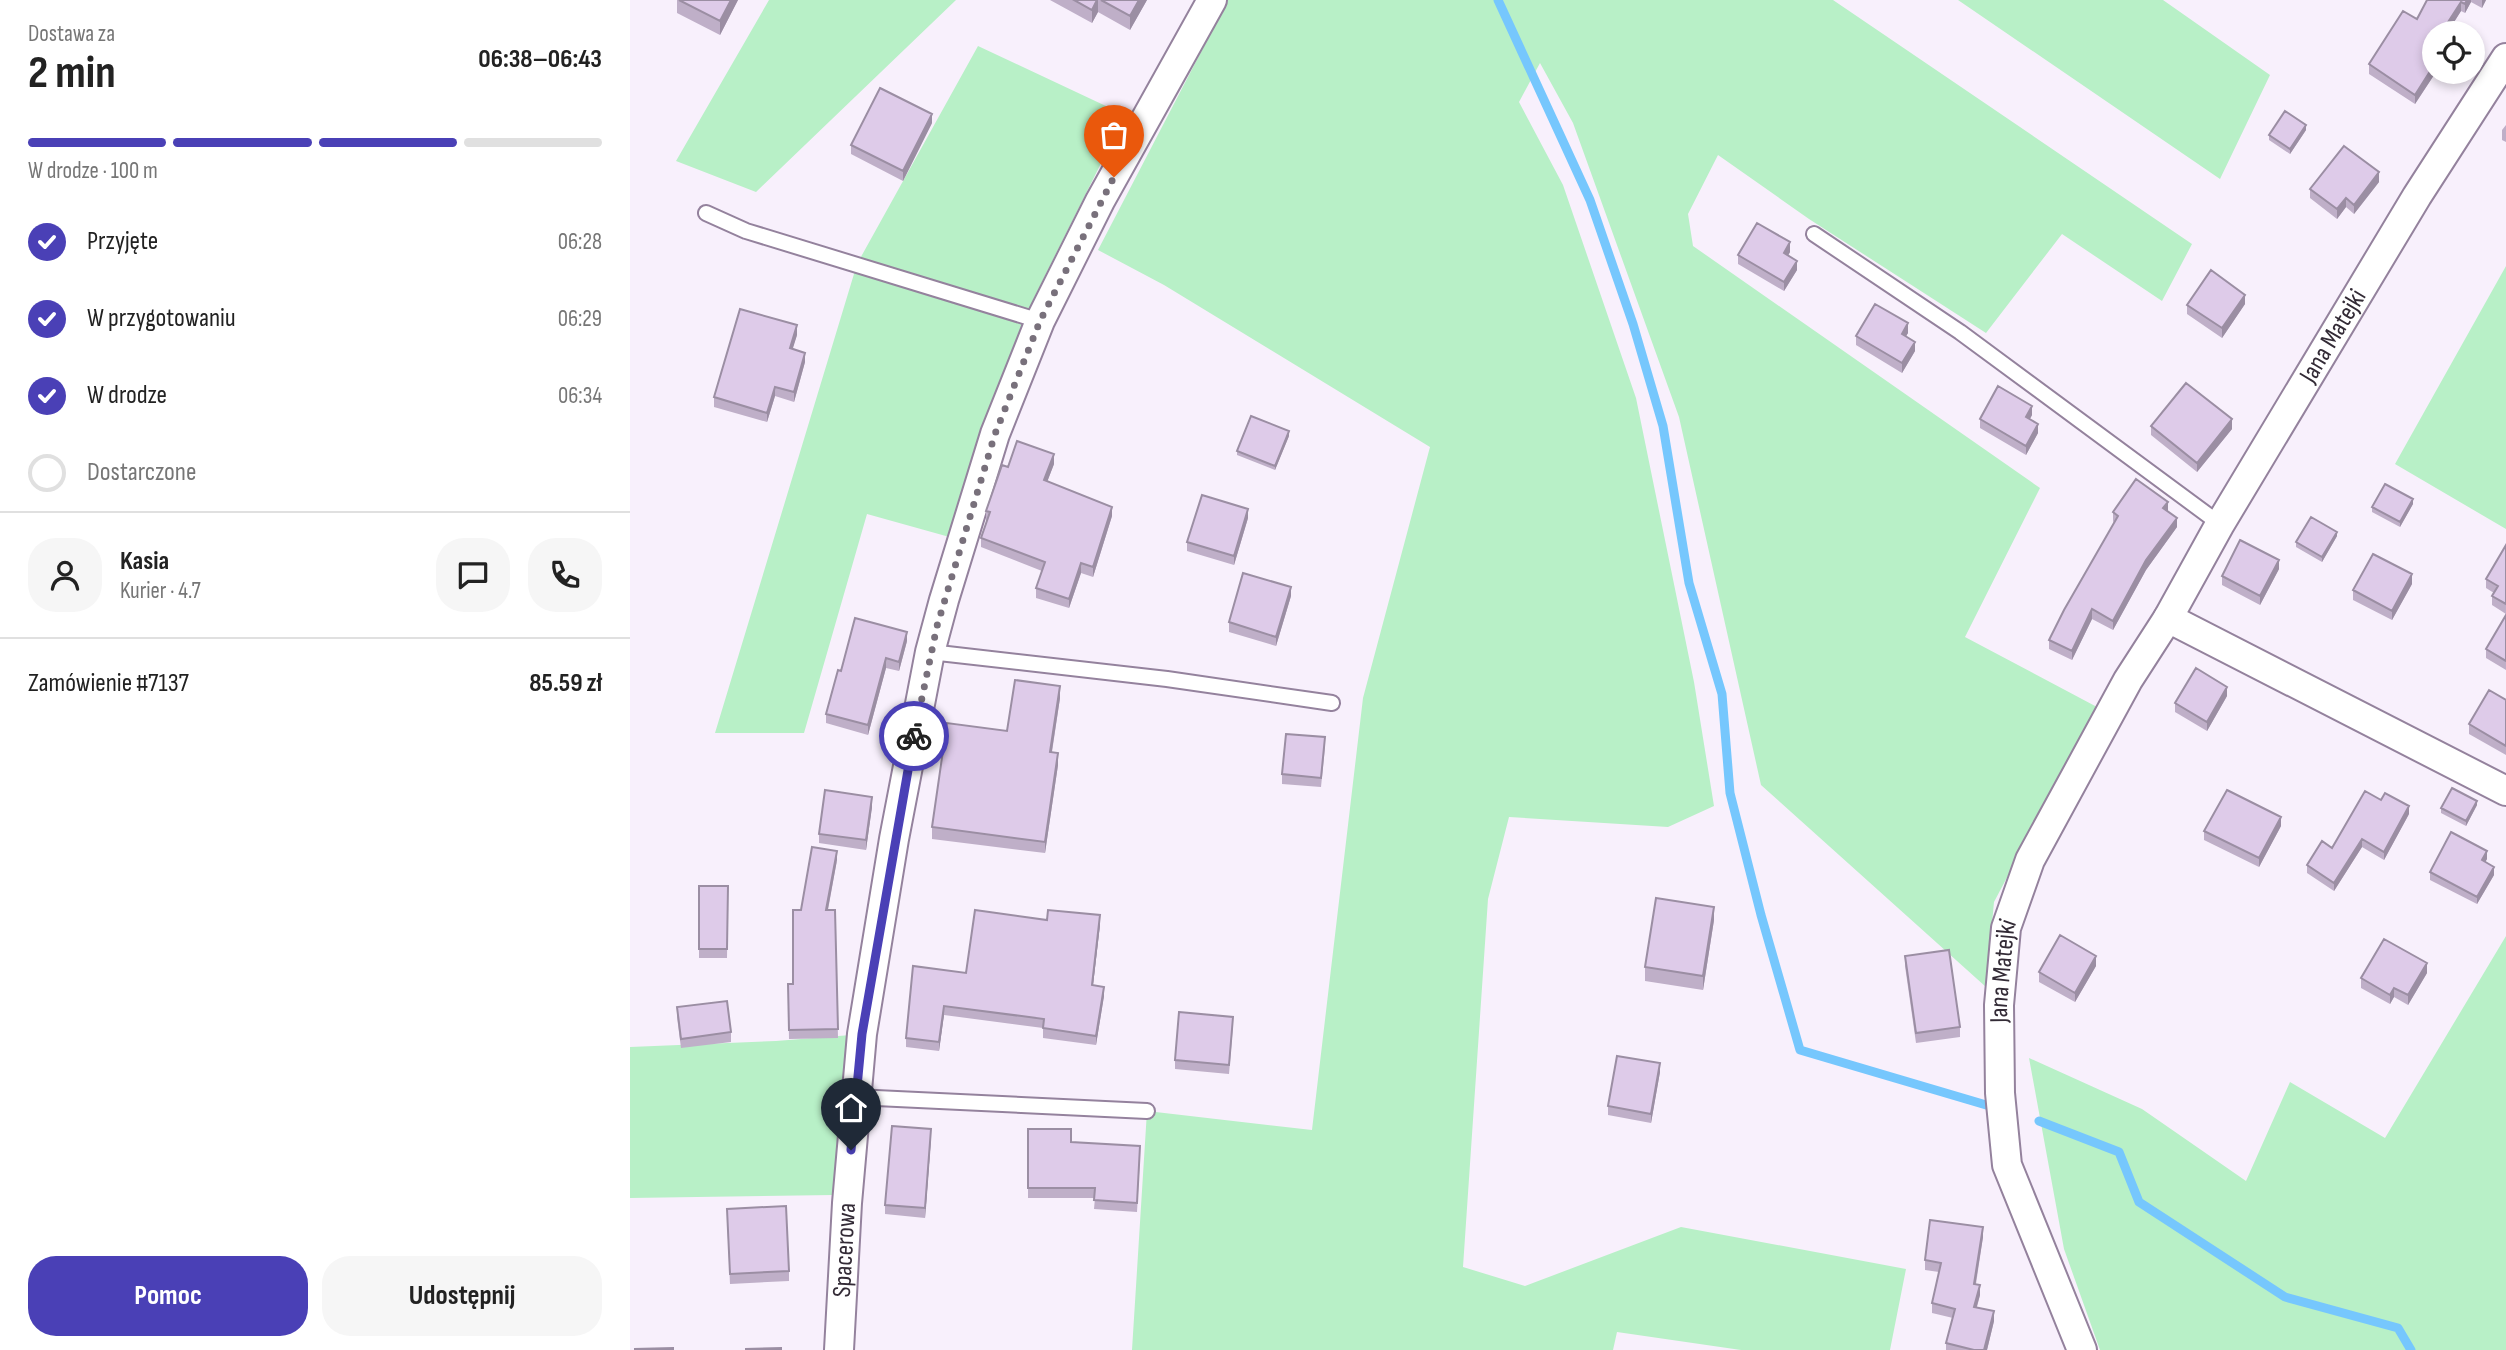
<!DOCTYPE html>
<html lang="pl">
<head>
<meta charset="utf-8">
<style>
  :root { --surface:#fff; --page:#f6f6f6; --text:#222; --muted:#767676; --line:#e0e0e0; --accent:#4a40b6 }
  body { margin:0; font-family:"Sofia Sans Condensed",sans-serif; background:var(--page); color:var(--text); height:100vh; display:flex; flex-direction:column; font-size:26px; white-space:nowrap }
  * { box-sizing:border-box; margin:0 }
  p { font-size:23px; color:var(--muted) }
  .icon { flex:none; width:38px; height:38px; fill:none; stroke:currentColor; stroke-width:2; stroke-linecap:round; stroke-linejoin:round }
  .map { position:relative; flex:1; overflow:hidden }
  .drawer { display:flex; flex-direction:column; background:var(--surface); width:630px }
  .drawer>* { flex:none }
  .controls { position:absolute; left:1792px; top:21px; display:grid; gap:14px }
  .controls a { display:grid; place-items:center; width:63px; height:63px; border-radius:50%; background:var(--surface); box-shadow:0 4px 10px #0003; font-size:35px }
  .pin { position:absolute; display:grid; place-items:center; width:60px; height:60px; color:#fff; margin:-72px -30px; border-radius:50% 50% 50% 0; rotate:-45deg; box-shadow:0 0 7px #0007 }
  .pin .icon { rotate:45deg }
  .courier { position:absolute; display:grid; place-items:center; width:70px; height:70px; margin:-35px; border:5px solid #4a40b6; border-radius:50%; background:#fff; color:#222; box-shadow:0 2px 9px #0007 }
  .overview em { font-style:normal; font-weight:700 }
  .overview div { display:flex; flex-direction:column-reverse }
  .overview { display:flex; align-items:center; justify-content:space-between; height:119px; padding:0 28px }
  h1 { font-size:46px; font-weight:700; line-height:52px }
  .bar { display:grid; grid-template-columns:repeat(4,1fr); gap:10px 7px; align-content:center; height:84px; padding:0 28px }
  .bar i { height:9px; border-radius:5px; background:var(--line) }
  .bar .current { background:var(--accent) }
  .bar p { grid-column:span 4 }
  .line { display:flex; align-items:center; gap:18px; padding:0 28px; border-top:2px solid var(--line) }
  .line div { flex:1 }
  .round { display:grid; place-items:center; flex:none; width:74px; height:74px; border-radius:28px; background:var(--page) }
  ol { padding:0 28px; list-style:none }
  li { display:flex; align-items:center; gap:21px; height:77px }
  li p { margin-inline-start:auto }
  li .icon { padding:7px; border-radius:50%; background:var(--accent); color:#fff; stroke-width:4 }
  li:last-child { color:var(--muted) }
  li i { width:38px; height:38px; border:4px solid var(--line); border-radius:50% }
  .primary-button { display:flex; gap:14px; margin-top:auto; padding:14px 28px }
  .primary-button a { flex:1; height:80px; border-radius:28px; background:var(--accent); color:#fff; font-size:28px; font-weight:700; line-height:80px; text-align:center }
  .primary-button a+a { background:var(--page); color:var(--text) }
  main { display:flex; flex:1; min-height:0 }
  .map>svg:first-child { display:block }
</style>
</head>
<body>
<main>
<section class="drawer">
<div class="overview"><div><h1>2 min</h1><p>Dostawa za</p></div><em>06:38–06:43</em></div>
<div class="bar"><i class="current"></i><i class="current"></i><i class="current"></i><i></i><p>W drodze · 100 m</p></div>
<ol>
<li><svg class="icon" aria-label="check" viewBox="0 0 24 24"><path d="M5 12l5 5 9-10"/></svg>Przyjęte<p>06:28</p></li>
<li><svg class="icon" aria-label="check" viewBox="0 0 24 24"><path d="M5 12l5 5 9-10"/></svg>W przygotowaniu<p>06:29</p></li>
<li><svg class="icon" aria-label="check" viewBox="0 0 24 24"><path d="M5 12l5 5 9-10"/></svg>W drodze<p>06:34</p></li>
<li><i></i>Dostarczone</li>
</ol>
<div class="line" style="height:126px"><a class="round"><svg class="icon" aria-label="person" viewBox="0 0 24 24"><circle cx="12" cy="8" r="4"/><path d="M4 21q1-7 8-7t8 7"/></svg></a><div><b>Kasia</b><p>Kurier · 4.7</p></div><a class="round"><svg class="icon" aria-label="chat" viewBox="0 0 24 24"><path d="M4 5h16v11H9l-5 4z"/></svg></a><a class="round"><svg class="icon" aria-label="phone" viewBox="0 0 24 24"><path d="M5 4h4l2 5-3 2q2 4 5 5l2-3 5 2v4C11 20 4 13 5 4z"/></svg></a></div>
<div class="line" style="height:91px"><div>Zamówienie #7137</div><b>85.59 zł</b></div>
<div class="primary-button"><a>Pomoc</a><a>Udostępnij</a></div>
</section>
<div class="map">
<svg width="1876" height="1350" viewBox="0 0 1876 1350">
  <rect width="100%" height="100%" fill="#f8f0fc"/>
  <path fill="#b8f0c7" d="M 139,0 L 326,0 L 126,192 L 46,161 Z
    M 598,0 L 1203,0 L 1562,244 L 1532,301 L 1432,234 L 1356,333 L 1179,219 L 1088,155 L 1058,214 L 1063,246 L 1410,488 L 1335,637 L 1467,707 L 1364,902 L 1356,987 L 1131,785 L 1049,417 L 943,123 L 910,63 L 889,102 L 933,185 L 1006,398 L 1064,682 L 1084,806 L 1038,827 L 879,817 L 858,899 L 833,1267 L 895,1286 L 1051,1227 L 1276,1269 L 1260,1350 L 1111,1350 L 987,1332 L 983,1350 L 502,1350 L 517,1111 L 682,1130 L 733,698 L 800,447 L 534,285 L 468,250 Z
    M 1328,0 L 1533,0 L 1640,75 L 1590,179 Z
    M 348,46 L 495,115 L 403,300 L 323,538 L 237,514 L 174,733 L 85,733 L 227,264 Z
    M 1876,266 L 1876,529 L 1765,464 Z
    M 1876,936 L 1876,1350 L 1470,1350 L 1434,1249 L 1399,1058 L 1512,1109 L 1616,1181 L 1660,1082 L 1755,1138 Z
    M 221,1035 L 204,1195 L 0,1198 L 0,1047 L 146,1041 Z"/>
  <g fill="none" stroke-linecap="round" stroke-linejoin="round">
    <path stroke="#76c7fd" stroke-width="9" d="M 868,0 L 960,200 L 1003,324 L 1033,426 L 1059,583 L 1092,694 L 1100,793 L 1131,915 L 1170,1050 L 1363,1107
      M 1409,1121 L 1489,1152 L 1509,1202 L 1655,1297 L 1768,1328 L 1781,1350"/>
    <g stroke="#94829d" stroke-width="18">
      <path id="lane" d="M 76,213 L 116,231 L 410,321
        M 1184,234 L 1330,332 L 1590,524
        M 300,652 L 537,679 L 702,703
        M 225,1097 L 517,1111"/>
    </g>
    <g stroke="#94829d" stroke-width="32">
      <g id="street">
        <path d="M 1538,618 L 1876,791"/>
        <path id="s1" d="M 209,1350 L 217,1203 L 232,1034 L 264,839 L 300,652 L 314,600 L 365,434 L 410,321 L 470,201 L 582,0"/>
        <path id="s2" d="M 1452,1350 L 1377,1165 L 1370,1093 L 1369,1005 L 1376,928 L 1400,860 L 1498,680 L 1538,618 L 1590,524 L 1787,196 L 1876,58"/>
      </g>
    </g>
    <use href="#lane" stroke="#fff" stroke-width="14"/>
    <use href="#street" stroke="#fff" stroke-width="28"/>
  </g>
  <path fill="#bfafc8" d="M 47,0 L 108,0 L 90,35 L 47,13 Z
    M 420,0 L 517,0 L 500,30 L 468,12 L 462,23 Z
    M 1797,0 L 1856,0 L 1852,8 L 1841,2 L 1835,13 L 1831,11 L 1803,56 L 1804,72 L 1806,72 L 1785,104 L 1739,74 L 1739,64 L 1787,19 Z
    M 302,123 L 273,181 L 221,154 L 221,145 Z
    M 1876,125 L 1876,142 L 1872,140 L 1872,130 Z
    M 1676,130 L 1660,154 L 1639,140 L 1639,135 Z
    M 1749,182 L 1724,214 L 1716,207 L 1707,219 L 1680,198 L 1680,189 Z
    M 1160,252 L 1158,256 L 1167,270 L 1154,291 L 1108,264 L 1108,255 Z
    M 1615,304 L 1592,338 L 1557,314 L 1557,305 Z
    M 1278,333 L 1276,336 L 1285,351 L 1272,373 L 1226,345 L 1226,336 Z
    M 167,335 L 162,349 L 175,362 L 164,402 L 145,396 L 137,422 L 84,407 L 84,397 Z
    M 1402,415 L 1400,419 L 1408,433 L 1396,455 L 1350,428 L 1350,419 Z
    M 1521,426 L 1602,429 L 1567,472 L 1521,435 Z
    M 659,436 L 645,470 L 607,455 L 607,451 Z
    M 424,464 L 417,482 L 482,516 L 463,577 L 451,573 L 439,608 L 406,598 L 406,588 L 412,571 L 351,547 L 351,538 L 357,521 L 356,520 L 356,511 L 378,467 Z
    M 1783,504 L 1770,527 L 1742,512 L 1742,507 Z
    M 1537,511 L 1547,527 L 1516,570 L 1483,630 L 1462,619 L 1442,660 L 1419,649 L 1419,640 L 1484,523 L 1483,521 L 1483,512 Z
    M 618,518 L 604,565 L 557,551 L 557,542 Z
    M 1707,536 L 1692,562 L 1666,547 L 1666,542 Z
    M 1876,545 L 1876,614 L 1862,605 L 1862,596 L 1864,593 L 1856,588 L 1856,579 Z
    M 1649,569 L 1630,605 L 1592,585 L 1592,576 Z
    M 1782,584 L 1762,620 L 1723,600 L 1723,590 Z
    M 661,596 L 646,646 L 599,632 L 599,622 Z
    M 1876,615 L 1876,670 L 1856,658 L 1856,649 Z
    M 277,641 L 269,671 L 256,668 L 238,735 L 196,723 L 196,714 L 211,671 Z
    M 1597,696 L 1577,731 L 1545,712 L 1545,703 Z
    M 430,698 L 422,752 L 428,765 L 415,853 L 302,839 L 302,827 L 377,731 Z
    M 1876,700 L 1876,755 L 1839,734 L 1839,724 Z
    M 695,747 L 691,787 L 652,784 L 652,774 Z
    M 1847,805 L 1836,826 L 1811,813 L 1811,808 Z
    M 242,807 L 236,850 L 189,843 L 189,834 Z
    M 1779,814 L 1754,860 L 1732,847 L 1704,891 L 1677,873 L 1677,865 L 1702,848 Z
    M 1651,826 L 1629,867 L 1574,840 L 1574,831 Z
    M 1857,859 L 1855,862 L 1864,875 L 1847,904 L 1800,880 L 1800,872 Z
    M 207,860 L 198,910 L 205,910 L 208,1038 L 159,1039 L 158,984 L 163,984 Z
    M 69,886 L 98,886 L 97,958 L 69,958 Z
    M 417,920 L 470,925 L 463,985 L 474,996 L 466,1045 L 413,1038 L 413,1028 L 314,1015 L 309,1051 L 276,1047 L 276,1038 L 336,973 Z
    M 1084,920 L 1073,990 L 1015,981 L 1015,967 Z
    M 1275,956 L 1330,1027 L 1330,1037 L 1286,1043 L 1275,966 Z
    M 1466,966 L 1445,1002 L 1409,982 L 1409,972 Z
    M 1797,973 L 1778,1005 L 1764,997 L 1760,1004 L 1731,988 L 1731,978 Z
    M 47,1007 L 101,1032 L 101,1042 L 51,1048 L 47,1017 Z
    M 603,1026 L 599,1074 L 545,1069 L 545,1060 Z
    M 1030,1072 L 1021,1123 L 978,1115 L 978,1106 Z
    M 398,1129 L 441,1142 L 510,1156 L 507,1212 L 464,1209 L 465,1198 L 398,1198 Z
    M 301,1138 L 295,1218 L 255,1214 L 255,1205 Z
    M 97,1218 L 159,1271 L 159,1281 L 100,1284 Z
    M 1353,1237 L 1346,1284 L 1350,1295 L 1347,1307 L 1364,1321 L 1357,1350 L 1316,1350 L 1316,1343 L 1323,1318 L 1302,1313 L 1302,1303 L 1309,1272 L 1295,1270 L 1295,1260 Z"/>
  <path fill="#9b8ea3" d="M 101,0 L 108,0 L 90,35 L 90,21 Z
    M 467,0 L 468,0 L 468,12 L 462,23 L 462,10 Z
    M 509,0 L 517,0 L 500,30 L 500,16 Z
    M 1837,0 L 1841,0 L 1841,2 L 1835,13 L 1835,4 Z
    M 1852,0 L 1856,0 L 1852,8 Z
    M 1831,2 L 1831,11 L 1817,33 L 1811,33 Z
    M 1804,44 L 1804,53 L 1800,61 L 1800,51 Z
    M 1804,65 L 1804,72 L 1806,72 L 1785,104 L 1785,95 Z
    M 302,114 L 302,123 L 273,181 L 273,171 Z
    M 1676,125 L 1676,130 L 1660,154 L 1660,149 Z
    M 1749,172 L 1749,182 L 1724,214 L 1724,205 Z
    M 1716,198 L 1716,207 L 1707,219 L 1707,209 Z
    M 1160,242 L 1160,252 L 1154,262 L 1154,253 Z
    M 1167,261 L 1167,270 L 1154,291 L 1154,282 Z
    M 1615,295 L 1615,304 L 1592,338 L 1592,328 Z
    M 1278,323 L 1278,333 L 1272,343 L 1272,334 Z
    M 167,325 L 167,335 L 160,358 L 160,348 Z
    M 1285,342 L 1285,351 L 1272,373 L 1272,363 Z
    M 175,353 L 175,362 L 164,402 L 164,392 Z
    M 145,387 L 145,396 L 137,422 L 137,413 Z
    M 1402,406 L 1402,415 L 1396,426 L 1396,417 Z
    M 1602,419 L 1602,429 L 1567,472 L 1567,463 Z
    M 1408,424 L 1408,433 L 1396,455 L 1396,446 Z
    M 659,431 L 659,436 L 645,470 L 645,466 Z
    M 424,454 L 424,464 L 414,490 L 414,480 Z
    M 1783,499 L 1783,504 L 1770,527 L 1770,522 Z
    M 1538,502 L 1538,511 L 1533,517 L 1533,508 Z
    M 482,507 L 482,516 L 463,577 L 463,567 Z
    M 618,509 L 618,518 L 604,565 L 604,556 Z
    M 1547,518 L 1547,527 L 1516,570 L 1483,630 L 1483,621 L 1516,560 Z
    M 1707,532 L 1707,536 L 1692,562 L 1692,557 Z
    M 1649,560 L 1649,569 L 1630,605 L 1630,596 Z
    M 451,563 L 451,573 L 439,608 L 439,599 Z
    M 1782,574 L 1782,584 L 1762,620 L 1762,611 Z
    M 661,587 L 661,596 L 646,646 L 646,637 Z
    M 1462,609 L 1462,619 L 1442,660 L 1442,651 Z
    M 277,632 L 277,641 L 269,671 L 269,662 Z
    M 256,658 L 256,668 L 238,735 L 238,725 Z
    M 430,686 L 430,698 L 420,763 L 420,752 Z
    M 1597,687 L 1597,696 L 1577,731 L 1577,722 Z
    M 428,753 L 428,765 L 415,853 L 415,842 Z
    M 242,797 L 242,807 L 236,850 L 236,840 Z
    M 1847,801 L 1847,805 L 1836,826 L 1836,821 Z
    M 1779,806 L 1779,814 L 1754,860 L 1754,852 Z
    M 1651,817 L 1651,826 L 1629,867 L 1629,858 Z
    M 1732,839 L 1732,847 L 1704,891 L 1704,883 Z
    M 207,851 L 207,860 L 196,919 L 196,910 Z
    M 1857,851 L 1857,859 L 1852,868 L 1852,860 Z
    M 1864,867 L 1864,875 L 1847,904 L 1847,897 Z
    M 1084,907 L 1084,920 L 1073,990 L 1073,976 Z
    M 470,915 L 470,925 L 462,994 L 462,985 Z
    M 1466,956 L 1466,966 L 1445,1002 L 1445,993 Z
    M 1797,963 L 1797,973 L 1778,1005 L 1778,995 Z
    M 474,987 L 474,996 L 466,1045 L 466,1036 Z
    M 1764,988 L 1764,997 L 1760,1004 L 1760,995 Z
    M 314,1006 L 314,1015 L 309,1051 L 309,1042 Z
    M 1030,1063 L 1030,1072 L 1021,1123 L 1021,1114 Z
    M 301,1129 L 301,1138 L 295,1218 L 295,1208 Z
    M 1353,1227 L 1353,1237 L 1344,1293 L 1344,1284 Z
    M 1350,1285 L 1350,1295 L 1344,1316 L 1344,1307 Z
    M 1364,1311 L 1364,1321 L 1357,1350 L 1354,1350 Z"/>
  <path fill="#decbe9" stroke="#9b8ea3" stroke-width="2" d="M 49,0 L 101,0 L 90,21 Z
    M 444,0 L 467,0 L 462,10 Z
    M 471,0 L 509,0 L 500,16 Z
    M 1797,0 L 1837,0 L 1835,4 L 1831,2 L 1811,33 L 1804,33 L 1804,44 L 1800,51 L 1804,58 L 1804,65 L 1785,95 L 1739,64 L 1773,11 L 1787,19 Z
    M 250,88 L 302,114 L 273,171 L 221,145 Z
    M 1655,111 L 1676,125 L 1660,149 L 1639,135 Z
    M 1714,146 L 1749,172 L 1724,205 L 1716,198 L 1707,209 L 1680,189 Z
    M 1127,223 L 1160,242 L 1154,253 L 1167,261 L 1154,282 L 1108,255 Z
    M 1581,270 L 1615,295 L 1592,328 L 1557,305 Z
    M 1245,304 L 1278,323 L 1272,334 L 1285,342 L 1272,363 L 1226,336 Z
    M 110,309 L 167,325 L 160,348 L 175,353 L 164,392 L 145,387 L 137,413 L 84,397 Z
    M 1556,383 L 1602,419 L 1567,463 L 1521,426 Z
    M 1368,386 L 1402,406 L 1396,417 L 1408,424 L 1396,446 L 1350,419 Z
    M 621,416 L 659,431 L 645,466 L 607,451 Z
    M 387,441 L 424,454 L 414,480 L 482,507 L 463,567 L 451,563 L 439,599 L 406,588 L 415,562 L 351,538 L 360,512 L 356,511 L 372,465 L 378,467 Z
    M 1506,479 L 1538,502 L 1533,508 L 1547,518 L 1516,560 L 1483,621 L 1462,609 L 1442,651 L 1419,640 L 1434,610 L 1488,516 L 1483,512 Z
    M 1755,484 L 1783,499 L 1770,522 L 1742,507 Z
    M 572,495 L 618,509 L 604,556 L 557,542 Z
    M 1681,517 L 1707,532 L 1692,557 L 1666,542 Z
    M 1610,540 L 1649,560 L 1630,596 L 1592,576 Z
    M 1876,545 L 1876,604 L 1862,596 L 1868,586 L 1856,579 Z
    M 1743,554 L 1782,574 L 1762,611 L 1723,590 Z
    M 613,573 L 661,587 L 646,637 L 599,622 Z
    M 1876,615 L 1876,661 L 1856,649 Z
    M 225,618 L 277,632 L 269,662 L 256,658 L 238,725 L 196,714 L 208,670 L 211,671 Z
    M 1566,668 L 1597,687 L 1577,722 L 1545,703 Z
    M 385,680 L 430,686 L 420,752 L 428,753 L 415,842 L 302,827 L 317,723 L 377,731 Z
    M 1859,690 L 1876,700 L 1876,746 L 1839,724 Z
    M 656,734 L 695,737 L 691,778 L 652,774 Z
    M 1822,788 L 1847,801 L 1836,821 L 1811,808 Z
    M 195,790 L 242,797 L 236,840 L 189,834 Z
    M 1597,790 L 1651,817 L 1629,858 L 1574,831 Z
    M 1735,791 L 1751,800 L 1755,793 L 1779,806 L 1754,852 L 1732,839 L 1704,883 L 1677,865 L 1692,841 L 1702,848 Z
    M 1821,832 L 1857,851 L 1852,860 L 1864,867 L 1847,897 L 1800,872 Z
    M 182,847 L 207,851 L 196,910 L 205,910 L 208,1029 L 159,1030 L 158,984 L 163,984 L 163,910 L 171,910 Z
    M 69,886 L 98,886 L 97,949 L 69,949 Z
    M 1026,898 L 1084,907 L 1073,976 L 1015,967 Z
    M 345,910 L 417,920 L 418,910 L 470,915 L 462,985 L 474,987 L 466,1036 L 413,1028 L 414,1019 L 314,1006 L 309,1042 L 276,1038 L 283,966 L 336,973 Z
    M 1430,935 L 1466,956 L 1445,993 L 1409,972 Z
    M 1754,939 L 1797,963 L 1778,995 L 1764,988 L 1760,995 L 1731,978 Z
    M 1319,950 L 1330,1027 L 1286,1033 L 1275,956 Z
    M 97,1001 L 101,1032 L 51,1039 L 47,1007 Z
    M 549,1012 L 603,1017 L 599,1065 L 545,1060 Z
    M 987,1056 L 1030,1063 L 1021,1114 L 978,1106 Z
    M 262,1126 L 301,1129 L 295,1208 L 255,1205 Z
    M 398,1129 L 441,1129 L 441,1142 L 510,1146 L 507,1203 L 464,1200 L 465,1188 L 398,1188 Z
    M 156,1206 L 159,1271 L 100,1274 L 97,1209 Z
    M 1300,1220 L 1353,1227 L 1344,1284 L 1350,1285 L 1344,1307 L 1364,1311 L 1354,1350 L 1344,1350 L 1316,1343 L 1325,1309 L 1302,1303 L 1311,1263 L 1295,1260 Z
    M 43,1348 L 43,1350 L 5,1350 L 5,1349 Z
    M 151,1348 L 151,1350 L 116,1350 L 116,1349 Z"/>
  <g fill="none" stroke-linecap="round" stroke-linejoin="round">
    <path stroke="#78707b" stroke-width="7" stroke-dasharray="0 12.6" d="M 284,736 L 307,626 L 365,434 L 410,321 L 484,177"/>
    <path stroke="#4a40b6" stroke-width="9" d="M 221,1150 L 232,1034 L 284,736"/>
  </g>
  <g text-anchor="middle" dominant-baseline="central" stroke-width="5" stroke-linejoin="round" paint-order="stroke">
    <g font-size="26" fill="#332b36" stroke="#fff">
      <text stroke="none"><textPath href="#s2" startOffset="1115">Jana Matejki</textPath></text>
      <text stroke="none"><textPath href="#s2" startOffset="394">Jana Matejki</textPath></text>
      <text stroke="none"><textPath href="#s1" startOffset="100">Spacerowa</textPath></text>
    </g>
  </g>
</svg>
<div class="controls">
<a><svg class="icon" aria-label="locate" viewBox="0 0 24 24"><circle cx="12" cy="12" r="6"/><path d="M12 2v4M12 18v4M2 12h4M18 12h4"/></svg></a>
</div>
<div class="pin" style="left:484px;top:177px;background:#ea580c"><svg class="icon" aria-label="bag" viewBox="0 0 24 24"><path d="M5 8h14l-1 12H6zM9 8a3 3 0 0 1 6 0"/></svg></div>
<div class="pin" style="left:221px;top:1150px;background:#1f2937"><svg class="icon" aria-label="home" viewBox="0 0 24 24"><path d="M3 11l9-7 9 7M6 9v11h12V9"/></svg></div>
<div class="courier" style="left:284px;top:736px"><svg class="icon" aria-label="bike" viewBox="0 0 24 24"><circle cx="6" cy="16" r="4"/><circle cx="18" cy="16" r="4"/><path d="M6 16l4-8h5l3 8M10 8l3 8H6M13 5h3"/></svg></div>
</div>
</main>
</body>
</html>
